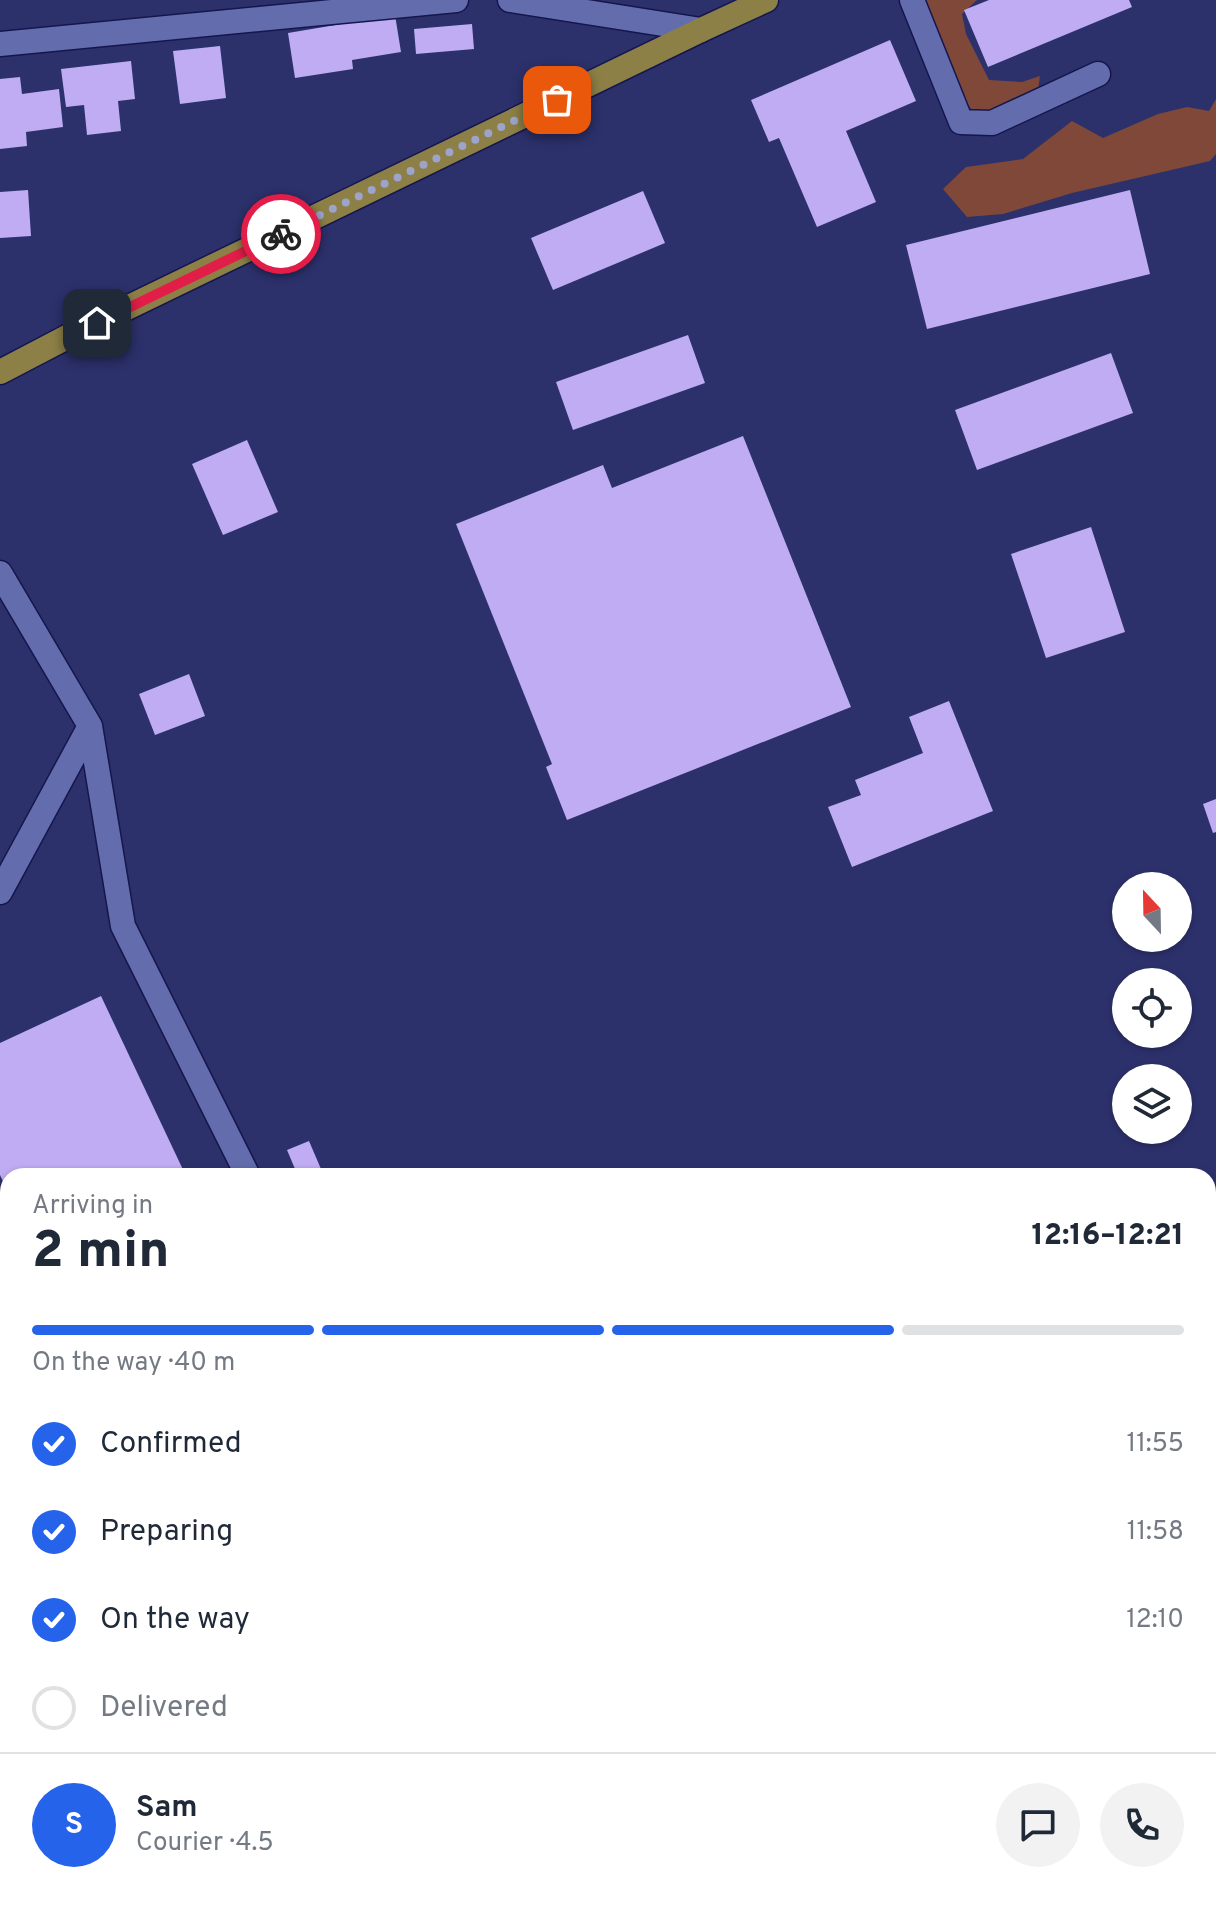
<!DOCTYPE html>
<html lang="en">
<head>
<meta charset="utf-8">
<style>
  :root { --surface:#fff; --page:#f2f2f3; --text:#1f2937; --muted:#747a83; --line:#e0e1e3; --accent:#2563eb }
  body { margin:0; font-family:Overpass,sans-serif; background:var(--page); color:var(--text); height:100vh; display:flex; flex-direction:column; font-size:30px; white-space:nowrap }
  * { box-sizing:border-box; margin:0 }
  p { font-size:26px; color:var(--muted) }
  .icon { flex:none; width:44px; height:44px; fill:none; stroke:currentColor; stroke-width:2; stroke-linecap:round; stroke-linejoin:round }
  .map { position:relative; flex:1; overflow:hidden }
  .side { position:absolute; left:0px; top:1168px; width:1216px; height:744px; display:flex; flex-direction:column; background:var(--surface); border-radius:24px 24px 0 0; box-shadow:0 2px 6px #0004 }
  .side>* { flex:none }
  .needle { width:52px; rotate:338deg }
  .tools { position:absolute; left:1112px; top:872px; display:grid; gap:16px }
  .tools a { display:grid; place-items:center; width:80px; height:80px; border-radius:50%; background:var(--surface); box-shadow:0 2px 6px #0004; font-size:40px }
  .pin { position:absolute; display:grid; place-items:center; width:68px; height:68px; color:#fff; margin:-34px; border-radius:16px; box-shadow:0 4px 12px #0006 }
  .courier { position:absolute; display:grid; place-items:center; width:80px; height:80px; margin:-40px; border:6px solid #e11d48; border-radius:50%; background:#fff; color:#222; box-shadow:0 2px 10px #0007 }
  .headline em { font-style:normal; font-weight:800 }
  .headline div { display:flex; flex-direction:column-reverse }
  .headline { display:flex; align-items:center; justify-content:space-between; height:136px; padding:0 32px }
  h1 { font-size:52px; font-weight:800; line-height:60px }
  .bar { display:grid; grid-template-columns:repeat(4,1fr); gap:12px 8px; align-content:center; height:96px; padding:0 32px }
  .bar i { height:10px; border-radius:6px; background:var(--line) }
  .bar .on { background:var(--accent) }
  .bar p { grid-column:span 4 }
  .line { display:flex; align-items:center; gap:20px; padding:0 32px; border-top:2px solid var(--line) }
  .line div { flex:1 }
  .round { display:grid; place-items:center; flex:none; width:84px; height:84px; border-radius:42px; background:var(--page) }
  ol { padding:0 32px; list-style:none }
  li { display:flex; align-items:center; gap:24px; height:88px }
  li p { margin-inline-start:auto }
  li .icon { padding:8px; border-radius:50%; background:var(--accent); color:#fff; stroke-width:4 }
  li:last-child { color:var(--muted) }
  li i { width:44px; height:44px; border:4px solid var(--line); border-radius:50% }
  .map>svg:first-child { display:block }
</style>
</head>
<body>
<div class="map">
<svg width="1216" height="1912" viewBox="0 0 1216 1912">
  <rect width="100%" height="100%" fill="#2c316c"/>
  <path fill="#7f4838" d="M 925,0 L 977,0 L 962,14 L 966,34 L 989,80 L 1022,82 L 1040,76 L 1038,90 L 978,116 L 958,95 Z
    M 1216,99 L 1216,154 L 1210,161 L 1072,193 L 1003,214 L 967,217 L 943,189 L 966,167 L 1023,159 L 1072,121 L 1103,138 L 1158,114 L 1187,107 L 1209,111 Z"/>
  <path fill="#bfacf2" d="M 989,0 L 1129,0 L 1132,7 L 988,67 L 964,10 Z
    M 395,15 L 401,52 L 352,60 L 353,69 L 295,78 L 288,33 Z
    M 472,24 L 474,49 L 416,54 L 414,29 Z
    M 890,40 L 916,101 L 846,131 L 876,202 L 817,227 L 779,138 L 769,142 L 751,100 Z
    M 220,46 L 226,98 L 180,104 L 173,51 Z
    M 131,61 L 135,99 L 118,101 L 121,131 L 87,135 L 84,105 L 66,107 L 61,69 Z
    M 20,77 L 22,94 L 59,89 L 63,127 L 26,132 L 27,146 L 0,149 L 0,79 Z
    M 28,190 L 31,236 L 0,238 L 0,192 Z
    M 1130,190 L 1150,274 L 927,329 L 906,245 Z
    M 643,191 L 665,243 L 553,290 L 531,238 Z
    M 688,335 L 705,383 L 573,430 L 556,382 Z
    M 1111,353 L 1133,413 L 977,470 L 955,410 Z
    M 743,436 L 851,707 L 567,820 L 546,767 L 552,764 L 456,524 L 603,465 L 612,488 Z
    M 247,440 L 278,512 L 223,535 L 192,464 Z
    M 1091,527 L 1125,632 L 1046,658 L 1011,554 Z
    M 189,674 L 205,716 L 155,735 L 139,694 Z
    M 949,701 L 993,811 L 852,867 L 828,807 L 861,795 L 855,780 L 923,753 L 909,717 Z
    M 1216,799 L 1216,832 L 1213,833 L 1203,804 Z
    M 101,996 L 186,1176 L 8,1176 L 8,1192 L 0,1175 L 0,1043 Z
    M 309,1141 L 324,1176 L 298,1176 L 287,1150 Z
    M 8,1542 L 8,1639 L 0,1622 L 0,1546 Z
    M 1208,1676 L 1216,1683 L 1216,1709 L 1208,1718 Z
    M 1036,1904 L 1077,1904 L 1083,1912 L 1026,1912 Z"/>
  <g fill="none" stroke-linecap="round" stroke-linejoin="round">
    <g stroke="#16164e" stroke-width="27">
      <path id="minor" d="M 510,0 L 701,30
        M 912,0 L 961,122 L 992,123 L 1098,74
        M 0,44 L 456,0
        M 0,573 L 90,726 L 123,926 L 248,1176
        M 0,892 L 90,726
        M 1208,1601 L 1216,1602
        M 0,1722 L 8,1718"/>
    </g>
    <g stroke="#16164e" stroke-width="27">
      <path id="major" d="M 0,372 L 69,336 L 701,30 L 766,0"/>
    </g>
    <use href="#minor" stroke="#636dad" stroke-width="24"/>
    <use href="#major" stroke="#8c8046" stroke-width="24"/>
  </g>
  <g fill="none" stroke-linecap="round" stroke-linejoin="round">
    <path stroke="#9da3ca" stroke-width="8" stroke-dasharray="0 14.4" d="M 281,234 L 557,100"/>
    <path stroke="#e11d48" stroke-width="10" d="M 97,323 L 281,234"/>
  </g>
</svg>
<div class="tools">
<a><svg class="needle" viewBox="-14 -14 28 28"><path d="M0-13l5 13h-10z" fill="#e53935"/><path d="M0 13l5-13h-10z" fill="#747a83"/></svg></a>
<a><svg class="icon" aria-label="locate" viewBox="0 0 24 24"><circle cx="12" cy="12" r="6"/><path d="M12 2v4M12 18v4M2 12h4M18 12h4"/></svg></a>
<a><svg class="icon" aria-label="layers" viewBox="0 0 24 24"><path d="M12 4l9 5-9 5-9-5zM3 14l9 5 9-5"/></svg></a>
</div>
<div class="pin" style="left:557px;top:100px;background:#ea580c"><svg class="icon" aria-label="bag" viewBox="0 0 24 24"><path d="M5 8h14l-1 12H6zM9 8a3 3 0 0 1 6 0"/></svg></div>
<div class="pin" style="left:97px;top:323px;background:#1f2937"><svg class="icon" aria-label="home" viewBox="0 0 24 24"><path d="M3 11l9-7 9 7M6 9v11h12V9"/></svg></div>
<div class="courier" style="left:281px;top:234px"><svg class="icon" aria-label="bike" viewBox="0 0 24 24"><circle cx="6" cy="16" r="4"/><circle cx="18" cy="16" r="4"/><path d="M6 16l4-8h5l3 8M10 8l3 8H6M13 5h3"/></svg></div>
<section class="side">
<div class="headline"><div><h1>2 min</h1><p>Arriving in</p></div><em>12:16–12:21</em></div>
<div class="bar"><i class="on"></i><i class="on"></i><i class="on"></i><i></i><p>On the way · 40 m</p></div>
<ol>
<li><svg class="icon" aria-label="check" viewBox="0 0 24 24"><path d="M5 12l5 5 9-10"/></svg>Confirmed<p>11:55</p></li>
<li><svg class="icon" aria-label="check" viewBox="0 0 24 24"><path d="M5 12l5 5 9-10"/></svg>Preparing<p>11:58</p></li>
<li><svg class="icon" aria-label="check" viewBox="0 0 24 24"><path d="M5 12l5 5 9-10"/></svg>On the way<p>12:10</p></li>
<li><i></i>Delivered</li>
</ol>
<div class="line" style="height:144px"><b class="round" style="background:var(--accent);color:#fff">S</b><div><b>Sam</b><p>Courier · 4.5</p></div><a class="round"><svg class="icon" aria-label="chat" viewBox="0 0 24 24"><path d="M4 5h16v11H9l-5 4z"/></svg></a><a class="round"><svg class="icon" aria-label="phone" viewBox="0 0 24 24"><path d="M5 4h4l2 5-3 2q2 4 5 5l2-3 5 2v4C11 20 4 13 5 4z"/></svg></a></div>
</section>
</div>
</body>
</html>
